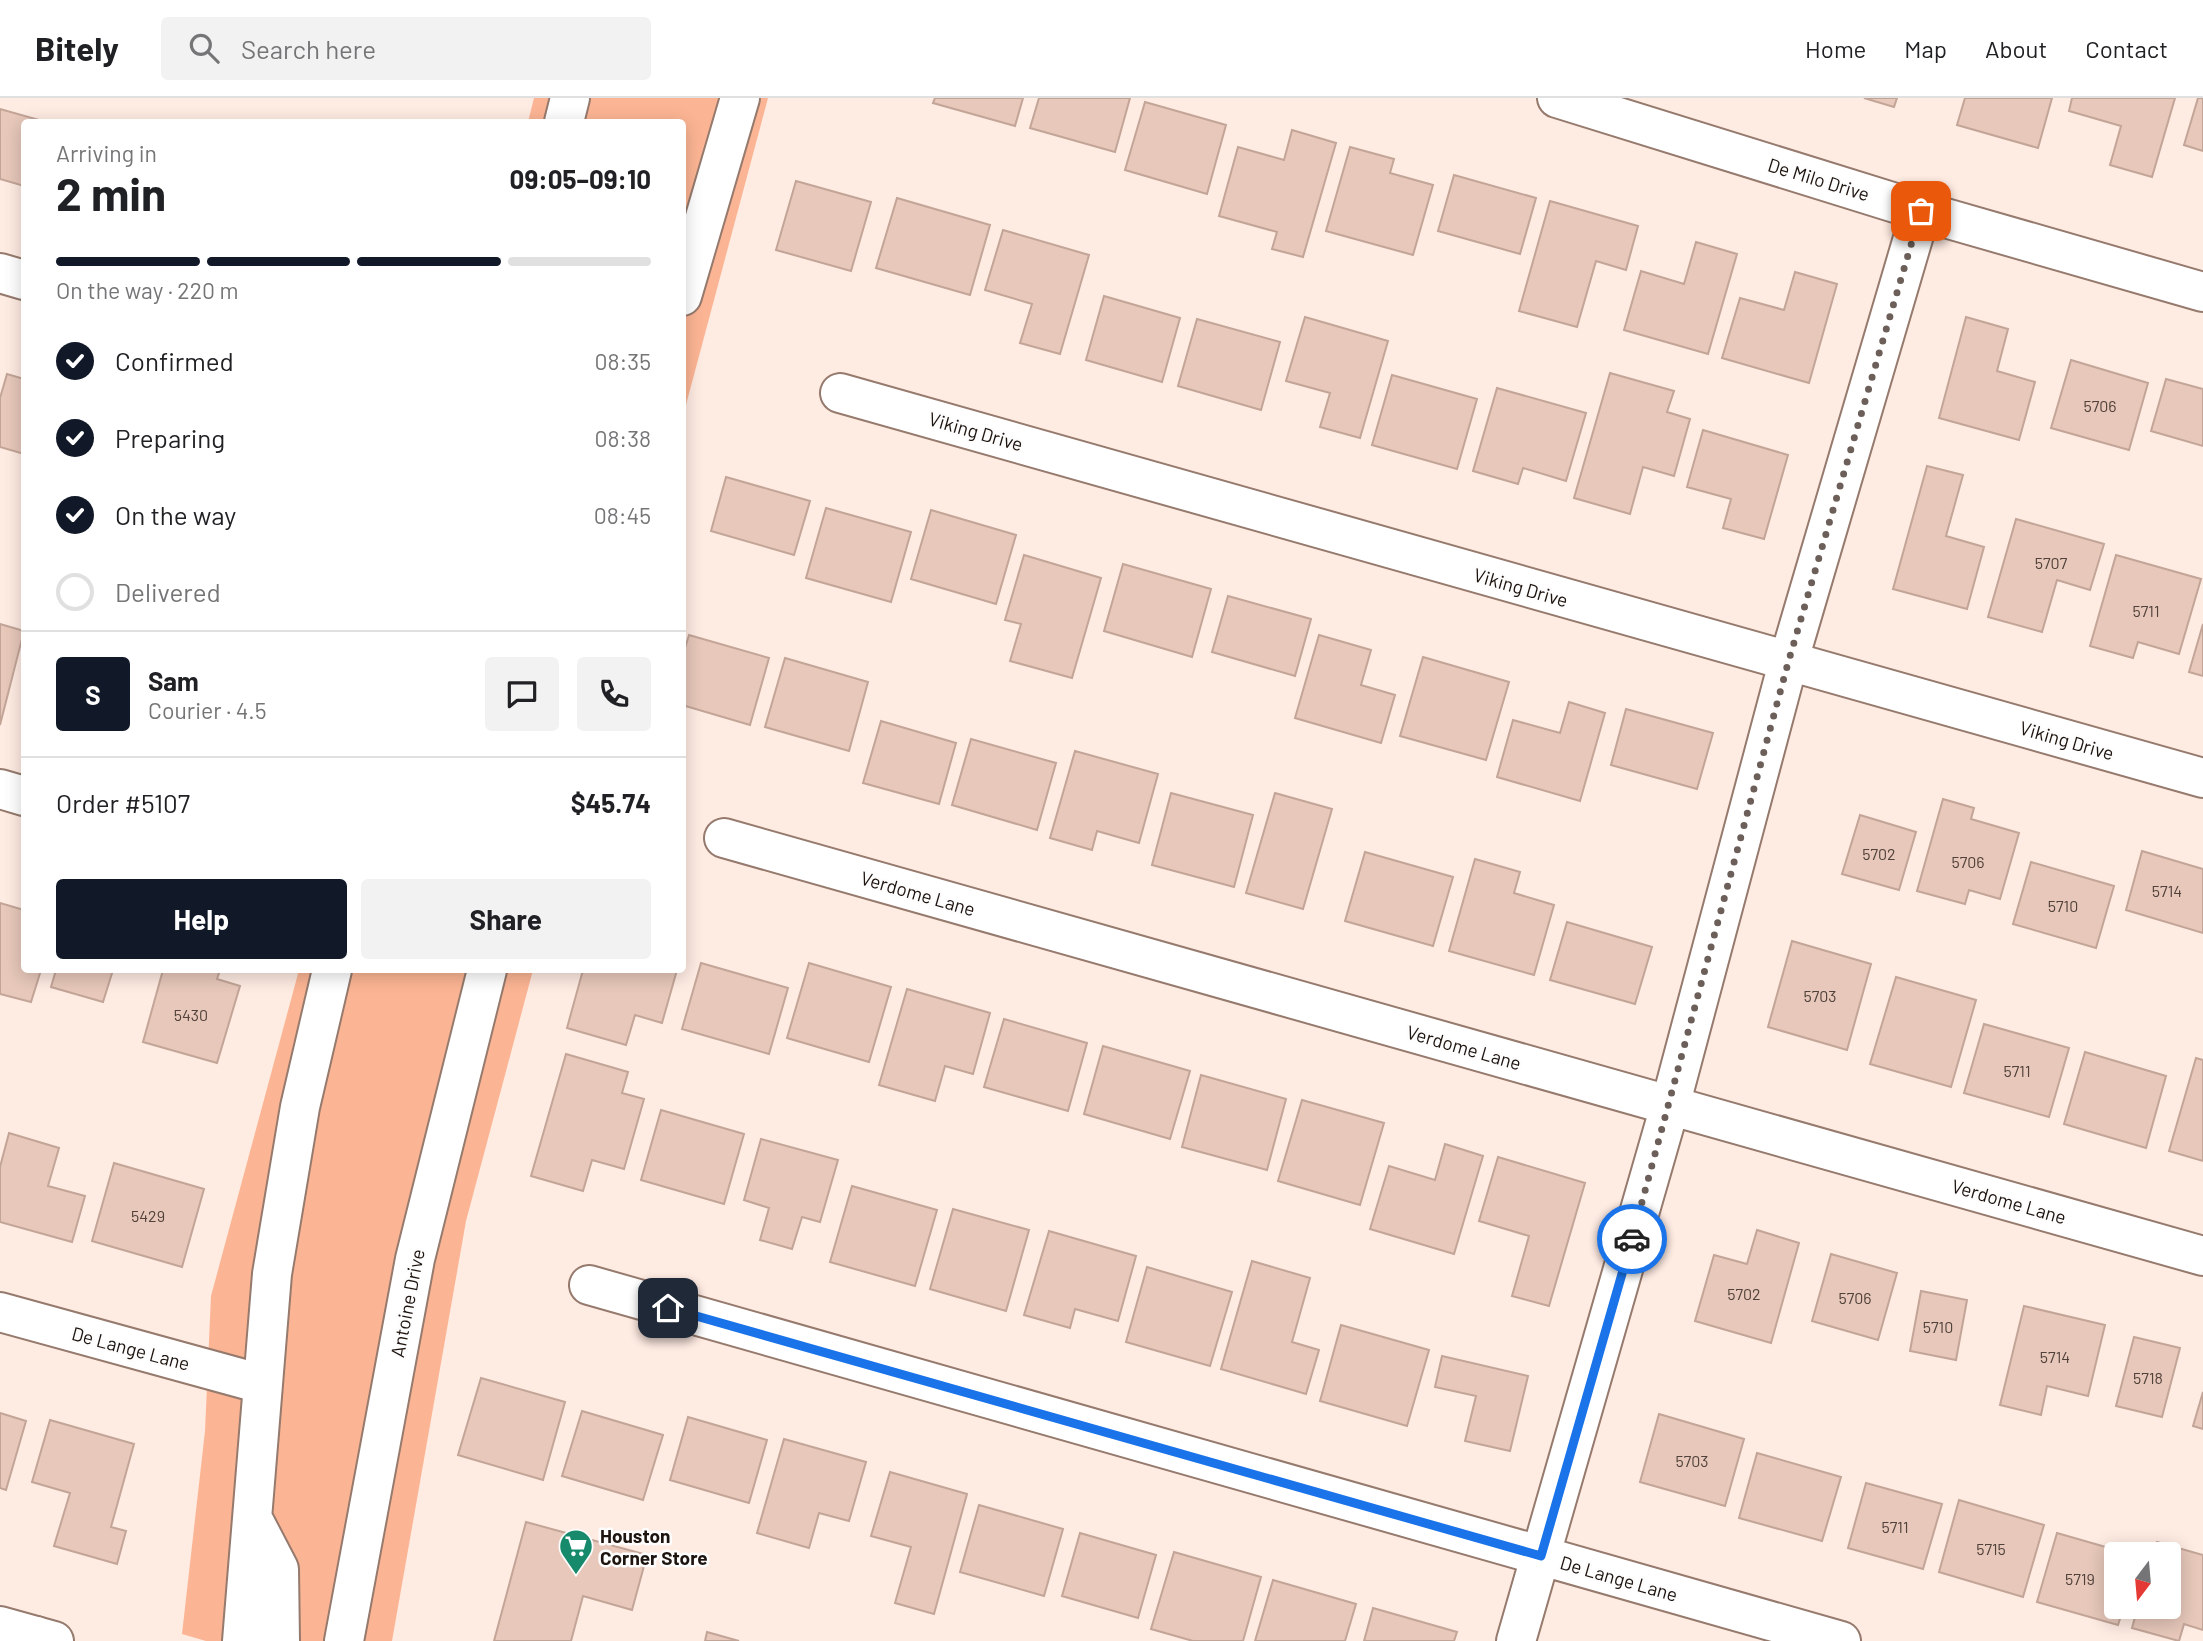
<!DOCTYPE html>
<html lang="en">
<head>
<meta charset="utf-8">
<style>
  :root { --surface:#fff; --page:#f2f2f2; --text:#202124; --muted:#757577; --line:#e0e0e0; --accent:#111827 }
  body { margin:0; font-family:Barlow,sans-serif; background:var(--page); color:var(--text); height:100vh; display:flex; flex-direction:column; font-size:26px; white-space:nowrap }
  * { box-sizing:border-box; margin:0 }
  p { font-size:23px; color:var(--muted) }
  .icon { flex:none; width:38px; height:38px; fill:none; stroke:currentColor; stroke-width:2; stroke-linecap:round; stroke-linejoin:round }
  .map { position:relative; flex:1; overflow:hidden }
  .drawer { position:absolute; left:21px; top:21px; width:665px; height:854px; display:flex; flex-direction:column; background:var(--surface); border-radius:7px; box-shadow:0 4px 18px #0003 }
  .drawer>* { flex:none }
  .needle { width:46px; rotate:196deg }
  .tools { position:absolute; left:2104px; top:1444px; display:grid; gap:14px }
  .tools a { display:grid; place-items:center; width:77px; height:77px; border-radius:7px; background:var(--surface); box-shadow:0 4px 18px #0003; font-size:35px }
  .pin { position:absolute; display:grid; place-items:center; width:60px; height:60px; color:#fff; margin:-30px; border-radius:14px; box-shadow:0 4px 10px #0006 }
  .courier { position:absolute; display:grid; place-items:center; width:70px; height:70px; margin:-35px; border:5px solid #1a73e8; border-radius:50%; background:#fff; color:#222; box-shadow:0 2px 9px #0007 }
  .head em { font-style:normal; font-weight:700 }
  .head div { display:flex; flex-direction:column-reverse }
  .head { display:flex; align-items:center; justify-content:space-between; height:119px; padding:0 35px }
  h1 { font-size:46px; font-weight:700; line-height:52px }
  .bar { display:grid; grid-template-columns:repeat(4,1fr); gap:10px 7px; align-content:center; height:84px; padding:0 35px }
  .bar i { height:9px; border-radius:5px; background:var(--line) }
  .bar .selected { background:var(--accent) }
  .bar p { grid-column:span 4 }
  .line { display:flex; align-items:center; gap:18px; padding:0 35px; border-top:2px solid var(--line) }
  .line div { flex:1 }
  .round { display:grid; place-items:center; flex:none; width:74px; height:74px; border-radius:7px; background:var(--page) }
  ol { padding:0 35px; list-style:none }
  li { display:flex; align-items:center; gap:21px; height:77px }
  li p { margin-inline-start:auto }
  li .icon { padding:7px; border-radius:50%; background:var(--accent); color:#fff; stroke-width:4 }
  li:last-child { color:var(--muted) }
  li i { width:38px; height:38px; border:4px solid var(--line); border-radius:50% }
  .action { display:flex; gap:14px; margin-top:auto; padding:14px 35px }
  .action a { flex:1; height:80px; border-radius:7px; background:var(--accent); color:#fff; font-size:28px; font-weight:700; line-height:80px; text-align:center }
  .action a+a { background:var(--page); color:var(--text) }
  header { display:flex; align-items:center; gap:42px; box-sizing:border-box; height:98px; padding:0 35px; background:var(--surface); border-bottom:2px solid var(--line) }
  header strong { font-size:33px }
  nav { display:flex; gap:38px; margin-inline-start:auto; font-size:24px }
  .search { width:490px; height:63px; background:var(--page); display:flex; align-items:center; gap:18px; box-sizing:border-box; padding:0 24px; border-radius:7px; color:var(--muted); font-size:26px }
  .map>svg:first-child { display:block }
</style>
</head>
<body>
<header>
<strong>Bitely</strong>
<div class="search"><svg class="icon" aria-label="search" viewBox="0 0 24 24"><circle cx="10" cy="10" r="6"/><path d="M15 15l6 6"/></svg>Search here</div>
<nav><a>Home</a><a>Map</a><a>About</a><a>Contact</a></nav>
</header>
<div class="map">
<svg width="2203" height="1543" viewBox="0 0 2203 1543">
  <rect width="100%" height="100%" fill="#feebe2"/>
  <path fill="#fcb594" d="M 534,0 L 768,0 L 683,318 L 682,24 L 528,24 Z
    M 299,872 L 533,872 L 466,1123 L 392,1543 L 206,1543 L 182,1536 L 205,1333 L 211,1198 Z"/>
  <path fill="#e7c8ba" stroke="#c3a598" stroke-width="2" d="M 935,0 L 1023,0 L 1015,28 L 933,5 Z
    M 1039,0 L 1130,0 L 1115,54 L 1030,30 Z
    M 1864,0 L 1897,0 L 1894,9 Z
    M 1965,0 L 2052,0 L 2038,50 L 1957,27 Z
    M 2072,0 L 2175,0 L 2152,79 L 2110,67 L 2121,28 L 2069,13 Z
    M 2198,0 L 2203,0 L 2203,53 L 2184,47 Z
    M 1145,4 L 1226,27 L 1207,96 L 1125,72 Z
    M 0,11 L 46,24 L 24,24 L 24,88 L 0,81 Z
    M 1292,32 L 1336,45 L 1303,159 L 1272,151 L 1277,134 L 1219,118 L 1238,49 L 1284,62 Z
    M 1350,49 L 1394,61 L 1390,75 L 1433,87 L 1413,157 L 1326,133 Z
    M 1454,77 L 1536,100 L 1520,156 L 1438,133 Z
    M 796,83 L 871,104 L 851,173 L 776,152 Z
    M 897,100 L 990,127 L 970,197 L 876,170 Z
    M 1550,103 L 1638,128 L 1626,172 L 1596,163 L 1577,229 L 1519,213 Z
    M 1003,132 L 1089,157 L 1060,256 L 1020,245 L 1032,206 L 985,192 Z
    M 1696,144 L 1737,156 L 1708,256 L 1624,232 L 1641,173 L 1684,186 Z
    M 1795,174 L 1837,186 L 1809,285 L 1722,260 L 1740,200 L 1784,212 Z
    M 1104,198 L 1180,220 L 1162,284 L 1086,262 Z
    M 1305,219 L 1388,243 L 1360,340 L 1320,329 L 1330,295 L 1286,283 Z
    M 1966,219 L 2008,231 L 1997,273 L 2035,284 L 2019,342 L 1939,320 Z
    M 1197,221 L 1280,244 L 1261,312 L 1178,288 Z
    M 2071,262 L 2148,285 L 2129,352 L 2051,330 Z
    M 1610,275 L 1674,293 L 1667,314 L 1690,321 L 1674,378 L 1643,369 L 1630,416 L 1574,400 Z
    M 7,276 L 24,281 L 24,356 L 0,349 L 0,300 Z
    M 1392,277 L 1477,301 L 1457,371 L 1372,347 Z
    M 2166,281 L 2203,291 L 2203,348 L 2151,333 Z
    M 1497,290 L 1586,315 L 1566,383 L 1523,370 L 1518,386 L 1473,373 Z
    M 1703,332 L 1788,357 L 1764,441 L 1723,430 L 1731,401 L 1687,389 Z
    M 1927,368 L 1963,377 L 1946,438 L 1984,449 L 1967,511 L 1893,491 Z
    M 726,379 L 810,403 L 794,457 L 711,433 Z
    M 826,410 L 911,434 L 891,504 L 806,480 Z
    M 931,412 L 1016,437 L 996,506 L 911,481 Z
    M 2016,421 L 2104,446 L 2090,492 L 2057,482 L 2042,534 L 1988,519 Z
    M 1024,457 L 1101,480 L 1072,580 L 1010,563 L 1021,526 L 1005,522 Z
    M 2116,457 L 2201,481 L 2179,556 L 2138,544 L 2133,560 L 2090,548 Z
    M 1123,466 L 1211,491 L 1192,559 L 1104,533 Z
    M 1228,498 L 1311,521 L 1295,578 L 1212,554 Z
    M 0,526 L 24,533 L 0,627 Z
    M 2203,526 L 2203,578 L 2189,574 Z
    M 689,537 L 769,560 L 750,627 L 682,607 L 682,560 Z
    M 1319,537 L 1371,552 L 1361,587 L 1395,597 L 1381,645 L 1295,620 Z
    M 1423,559 L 1509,584 L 1486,662 L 1400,638 Z
    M 785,560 L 868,584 L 849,653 L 765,629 Z
    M 1569,604 L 1605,615 L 1580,703 L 1497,679 L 1513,622 L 1560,635 Z
    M 1626,611 L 1713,635 L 1697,691 L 1611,667 Z
    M 881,623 L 956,645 L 939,706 L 863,685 Z
    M 971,641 L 1056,665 L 1037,732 L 952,707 Z
    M 1075,653 L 1158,676 L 1139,745 L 1097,733 L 1092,752 L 1050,740 Z
    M 1171,695 L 1253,717 L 1234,789 L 1152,767 Z
    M 1275,695 L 1332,711 L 1303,811 L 1246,795 Z
    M 1943,701 L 1974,710 L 1971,721 L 2019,735 L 2000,801 L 1969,792 L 1965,806 L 1917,793 Z
    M 1860,717 L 1916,734 L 1899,792 L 1842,776 Z
    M 2142,753 L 2203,771 L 2203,835 L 2126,812 Z
    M 1365,754 L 1453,779 L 1433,848 L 1345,823 Z
    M 1475,761 L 1520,774 L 1514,795 L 1554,807 L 1534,877 L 1449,853 Z
    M 2031,764 L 2114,788 L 2096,850 L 2013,826 Z
    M 0,805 L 24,812 L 24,872 L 41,872 L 31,904 L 0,896 Z
    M 1567,824 L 1652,849 L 1635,906 L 1550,882 Z
    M 1792,843 L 1871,866 L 1847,952 L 1768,929 Z
    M 701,865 L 788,890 L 769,956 L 682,931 Z
    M 809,865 L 891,889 L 869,964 L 787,940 Z
    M 56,872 L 113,872 L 103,904 L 51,889 Z
    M 163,872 L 220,872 L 217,881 L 240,888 L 217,965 L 143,944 Z
    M 583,872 L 677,872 L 662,925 L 635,917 L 626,947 L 567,930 Z
    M 1896,879 L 1976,902 L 1951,989 L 1870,966 Z
    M 907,891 L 990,915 L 973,976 L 945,968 L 935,1003 L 879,987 Z
    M 1004,921 L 1087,945 L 1068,1013 L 984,989 Z
    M 1984,926 L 2069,950 L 2049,1019 L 1964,995 Z
    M 1103,948 L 1190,973 L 1170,1041 L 1084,1016 Z
    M 2085,954 L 2166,978 L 2146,1050 L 2064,1026 Z
    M 566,956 L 628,974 L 622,995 L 644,1001 L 624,1071 L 592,1062 L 583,1093 L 531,1078 Z
    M 2196,960 L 2203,962 L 2203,1063 L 2169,1053 Z
    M 1201,977 L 1286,1001 L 1267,1072 L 1182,1049 Z
    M 1302,1002 L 1384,1025 L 1360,1107 L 1278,1083 Z
    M 661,1012 L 744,1036 L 724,1106 L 641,1082 Z
    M 9,1035 L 59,1050 L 48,1088 L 85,1098 L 72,1144 L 0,1124 L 0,1069 Z
    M 761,1041 L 838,1062 L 820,1124 L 802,1119 L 792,1151 L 760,1142 L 769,1110 L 744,1102 Z
    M 1445,1046 L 1483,1058 L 1454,1156 L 1370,1131 L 1389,1068 L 1435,1082 Z
    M 1498,1059 L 1585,1085 L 1549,1208 L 1512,1198 L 1529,1138 L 1479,1123 Z
    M 114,1065 L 204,1091 L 182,1169 L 92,1143 Z
    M 852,1088 L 937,1112 L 915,1188 L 830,1164 Z
    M 953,1111 L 1029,1132 L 1006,1213 L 930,1191 Z
    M 1757,1132 L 1799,1145 L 1771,1245 L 1695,1223 L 1714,1157 L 1747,1166 Z
    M 1049,1133 L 1136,1158 L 1118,1223 L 1075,1211 L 1070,1230 L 1024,1217 Z
    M 1831,1156 L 1897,1175 L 1878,1242 L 1812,1223 Z
    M 1252,1163 L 1310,1180 L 1292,1244 L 1319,1252 L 1306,1296 L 1221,1271 Z
    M 1147,1169 L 1232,1194 L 1210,1268 L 1126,1244 Z
    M 1921,1193 L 1967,1202 L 1956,1262 L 1910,1253 Z
    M 2024,1208 L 2105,1227 L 2088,1298 L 2047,1288 L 2041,1317 L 2000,1307 Z
    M 1341,1227 L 1429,1252 L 1407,1328 L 1320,1303 Z
    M 2134,1239 L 2180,1250 L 2162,1319 L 2116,1308 Z
    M 1442,1258 L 1528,1278 L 1510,1353 L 1465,1343 L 1476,1298 L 1435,1289 Z
    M 481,1280 L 565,1304 L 543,1382 L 458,1357 Z
    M 2203,1294 L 2203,1331 L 2193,1328 Z
    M 582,1313 L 663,1337 L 643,1402 L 562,1378 Z
    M 0,1315 L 26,1323 L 6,1392 L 0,1390 Z
    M 1659,1316 L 1744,1341 L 1725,1408 L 1640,1384 Z
    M 688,1319 L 767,1342 L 749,1405 L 670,1382 Z
    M 50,1322 L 134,1346 L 111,1429 L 126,1433 L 117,1466 L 54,1448 L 70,1395 L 32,1384 Z
    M 784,1341 L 866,1364 L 849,1423 L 819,1415 L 809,1450 L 757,1435 Z
    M 1757,1355 L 1841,1379 L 1822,1443 L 1739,1420 Z
    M 890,1374 L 967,1396 L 934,1516 L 895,1505 L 911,1449 L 871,1438 Z
    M 1866,1385 L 1942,1406 L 1923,1471 L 1848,1450 Z
    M 1959,1402 L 2044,1427 L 2023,1499 L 1939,1474 Z
    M 979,1407 L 1063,1431 L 1044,1498 L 960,1474 Z
    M 526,1424 L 647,1457 L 632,1512 L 583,1498 L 571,1543 L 494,1543 Z
    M 1080,1435 L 1156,1457 L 1138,1520 L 1062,1498 Z
    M 2057,1435 L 2130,1456 L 2116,1456 L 2116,1508 L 2124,1508 L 2118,1527 L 2037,1504 Z
    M 2157,1444 L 2203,1457 L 2203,1532 L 2184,1526 L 2179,1543 L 2132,1530 L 2138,1508 L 2168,1508 L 2168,1456 L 2153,1456 Z
    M 1174,1454 L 1261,1479 L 1243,1543 L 1193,1543 L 1151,1531 Z
    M 1273,1482 L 1356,1506 L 1345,1543 L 1255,1543 Z
    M 1373,1510 L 1457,1534 L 1454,1543 L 1364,1543 Z
    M 707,1534 L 739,1543 L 705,1543 Z"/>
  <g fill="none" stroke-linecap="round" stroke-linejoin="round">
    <g stroke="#957a6d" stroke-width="42">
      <path id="minor" d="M 1557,0 L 1921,113 L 2203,194
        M 0,175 L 24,182
        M 840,295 L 2203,680
        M 0,691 L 24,698
        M 724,740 L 2203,1158
        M 589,1187 L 1841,1543
        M 0,1214 L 262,1286
        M 1516,1543 L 1670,1008 L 1788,565 L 1921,113"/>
    </g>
    <g stroke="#957a6d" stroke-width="42">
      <path id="tertiary" d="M 0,1528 L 54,1543"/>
    </g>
    <g stroke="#957a6d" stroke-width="42">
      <path id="secondary" d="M 564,24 L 570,0
        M 682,198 L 740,0
        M 253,1421 L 279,1471 L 280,1543
        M 36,1538 L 42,1543
        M 242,1543 L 272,1176 L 300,1009 L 332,872
        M 344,1543 L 415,1161 L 487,872"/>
    </g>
    <use href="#minor" stroke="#fff" stroke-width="38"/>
    <use href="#tertiary" stroke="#fff" stroke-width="38"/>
    <use href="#secondary" stroke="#fff" stroke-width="38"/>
  </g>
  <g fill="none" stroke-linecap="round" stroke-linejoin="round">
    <path stroke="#6c5f59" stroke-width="7" stroke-dasharray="0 12.6" d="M 1632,1141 L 1788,565 L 1921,113"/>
    <path stroke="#1a73e8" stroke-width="9" d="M 668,1210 L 1541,1458 L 1632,1141"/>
  </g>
  <defs>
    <g id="supermarket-pin" transform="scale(1.75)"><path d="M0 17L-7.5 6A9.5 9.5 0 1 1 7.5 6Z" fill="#168a6b" stroke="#fdfdfd"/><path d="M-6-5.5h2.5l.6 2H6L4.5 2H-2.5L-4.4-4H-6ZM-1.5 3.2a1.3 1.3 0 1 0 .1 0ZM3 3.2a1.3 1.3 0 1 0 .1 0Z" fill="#fff"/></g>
  </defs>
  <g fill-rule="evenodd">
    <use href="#supermarket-pin" x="576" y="1448"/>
  </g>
  <g text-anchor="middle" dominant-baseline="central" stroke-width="5" stroke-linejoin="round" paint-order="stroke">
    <g font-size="16" fill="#50413a">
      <text x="2100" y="307">5706</text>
      <text x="2051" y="464">5707</text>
      <text x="2146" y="512">5711</text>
      <text x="1879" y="755">5702</text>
      <text x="1968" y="763">5706</text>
      <text x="2167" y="792">5714</text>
      <text x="2063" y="807">5710</text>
      <text x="1820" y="897">5703</text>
      <text x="191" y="916">5430</text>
      <text x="2017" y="972">5711</text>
      <text x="148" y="1117">5429</text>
      <text x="1744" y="1195">5702</text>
      <text x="1855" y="1199">5706</text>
      <text x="1938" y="1228">5710</text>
      <text x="2055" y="1258">5714</text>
      <text x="2148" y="1279">5718</text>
      <text x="1692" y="1362">5703</text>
      <text x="1895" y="1428">5711</text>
      <text x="1991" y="1450">5715</text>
      <text x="2080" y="1480">5719</text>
    </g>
    <g font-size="19" fill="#1e140f" stroke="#fdfdfd">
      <text transform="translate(1819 81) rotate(17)">De Milo Drive</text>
      <text transform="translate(976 333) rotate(16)">Viking Drive</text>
      <text transform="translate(1521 489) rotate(16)">Viking Drive</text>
      <text transform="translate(2067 642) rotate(16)">Viking Drive</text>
      <text transform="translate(918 795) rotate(16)">Verdome Lane</text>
      <text transform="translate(1464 949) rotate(16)">Verdome Lane</text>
      <text transform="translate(2009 1103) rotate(16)">Verdome Lane</text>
      <text transform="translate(407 1205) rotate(-79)">Antoine Drive</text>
      <text transform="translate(131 1250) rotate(15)">De Lange Lane</text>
      <text transform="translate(1619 1480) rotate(16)">De Lange Lane</text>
    </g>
    <g font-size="19" font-weight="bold" fill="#1e140f" stroke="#fdfdfd" text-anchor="start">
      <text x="600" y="1437">Houston<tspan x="600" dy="22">Corner Store</tspan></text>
    </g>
  </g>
</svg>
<div class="tools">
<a><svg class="needle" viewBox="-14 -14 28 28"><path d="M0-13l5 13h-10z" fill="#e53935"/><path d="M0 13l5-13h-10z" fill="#757577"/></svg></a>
</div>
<div class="pin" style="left:1921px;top:113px;background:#ea580c"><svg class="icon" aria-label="bag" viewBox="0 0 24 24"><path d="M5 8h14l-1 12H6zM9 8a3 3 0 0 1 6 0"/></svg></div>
<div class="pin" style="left:668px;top:1210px;background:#1f2937"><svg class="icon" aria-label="home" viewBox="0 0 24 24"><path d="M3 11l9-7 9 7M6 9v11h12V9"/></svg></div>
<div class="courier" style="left:1632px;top:1141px"><svg class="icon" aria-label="car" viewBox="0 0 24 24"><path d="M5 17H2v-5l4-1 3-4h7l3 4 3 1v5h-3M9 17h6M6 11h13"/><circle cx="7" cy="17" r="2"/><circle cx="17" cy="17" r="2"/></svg></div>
<section class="drawer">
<div class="head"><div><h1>2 min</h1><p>Arriving in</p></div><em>09:05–09:10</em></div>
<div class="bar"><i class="selected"></i><i class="selected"></i><i class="selected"></i><i></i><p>On the way · 220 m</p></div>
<ol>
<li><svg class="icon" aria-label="check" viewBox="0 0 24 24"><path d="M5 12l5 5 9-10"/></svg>Confirmed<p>08:35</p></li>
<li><svg class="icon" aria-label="check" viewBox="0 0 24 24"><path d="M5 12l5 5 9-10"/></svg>Preparing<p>08:38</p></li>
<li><svg class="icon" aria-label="check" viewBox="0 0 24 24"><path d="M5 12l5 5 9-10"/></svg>On the way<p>08:45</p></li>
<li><i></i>Delivered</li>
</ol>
<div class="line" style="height:126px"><b class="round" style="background:var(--accent);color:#fff">S</b><div><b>Sam</b><p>Courier · 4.5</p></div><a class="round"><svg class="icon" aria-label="chat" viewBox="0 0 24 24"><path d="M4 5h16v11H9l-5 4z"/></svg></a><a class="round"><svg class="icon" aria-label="phone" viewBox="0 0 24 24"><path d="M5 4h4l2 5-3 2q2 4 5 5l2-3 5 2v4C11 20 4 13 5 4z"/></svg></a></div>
<div class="line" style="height:91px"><div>Order #5107</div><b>$45.74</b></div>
<div class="action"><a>Help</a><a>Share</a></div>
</section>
</div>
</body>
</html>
